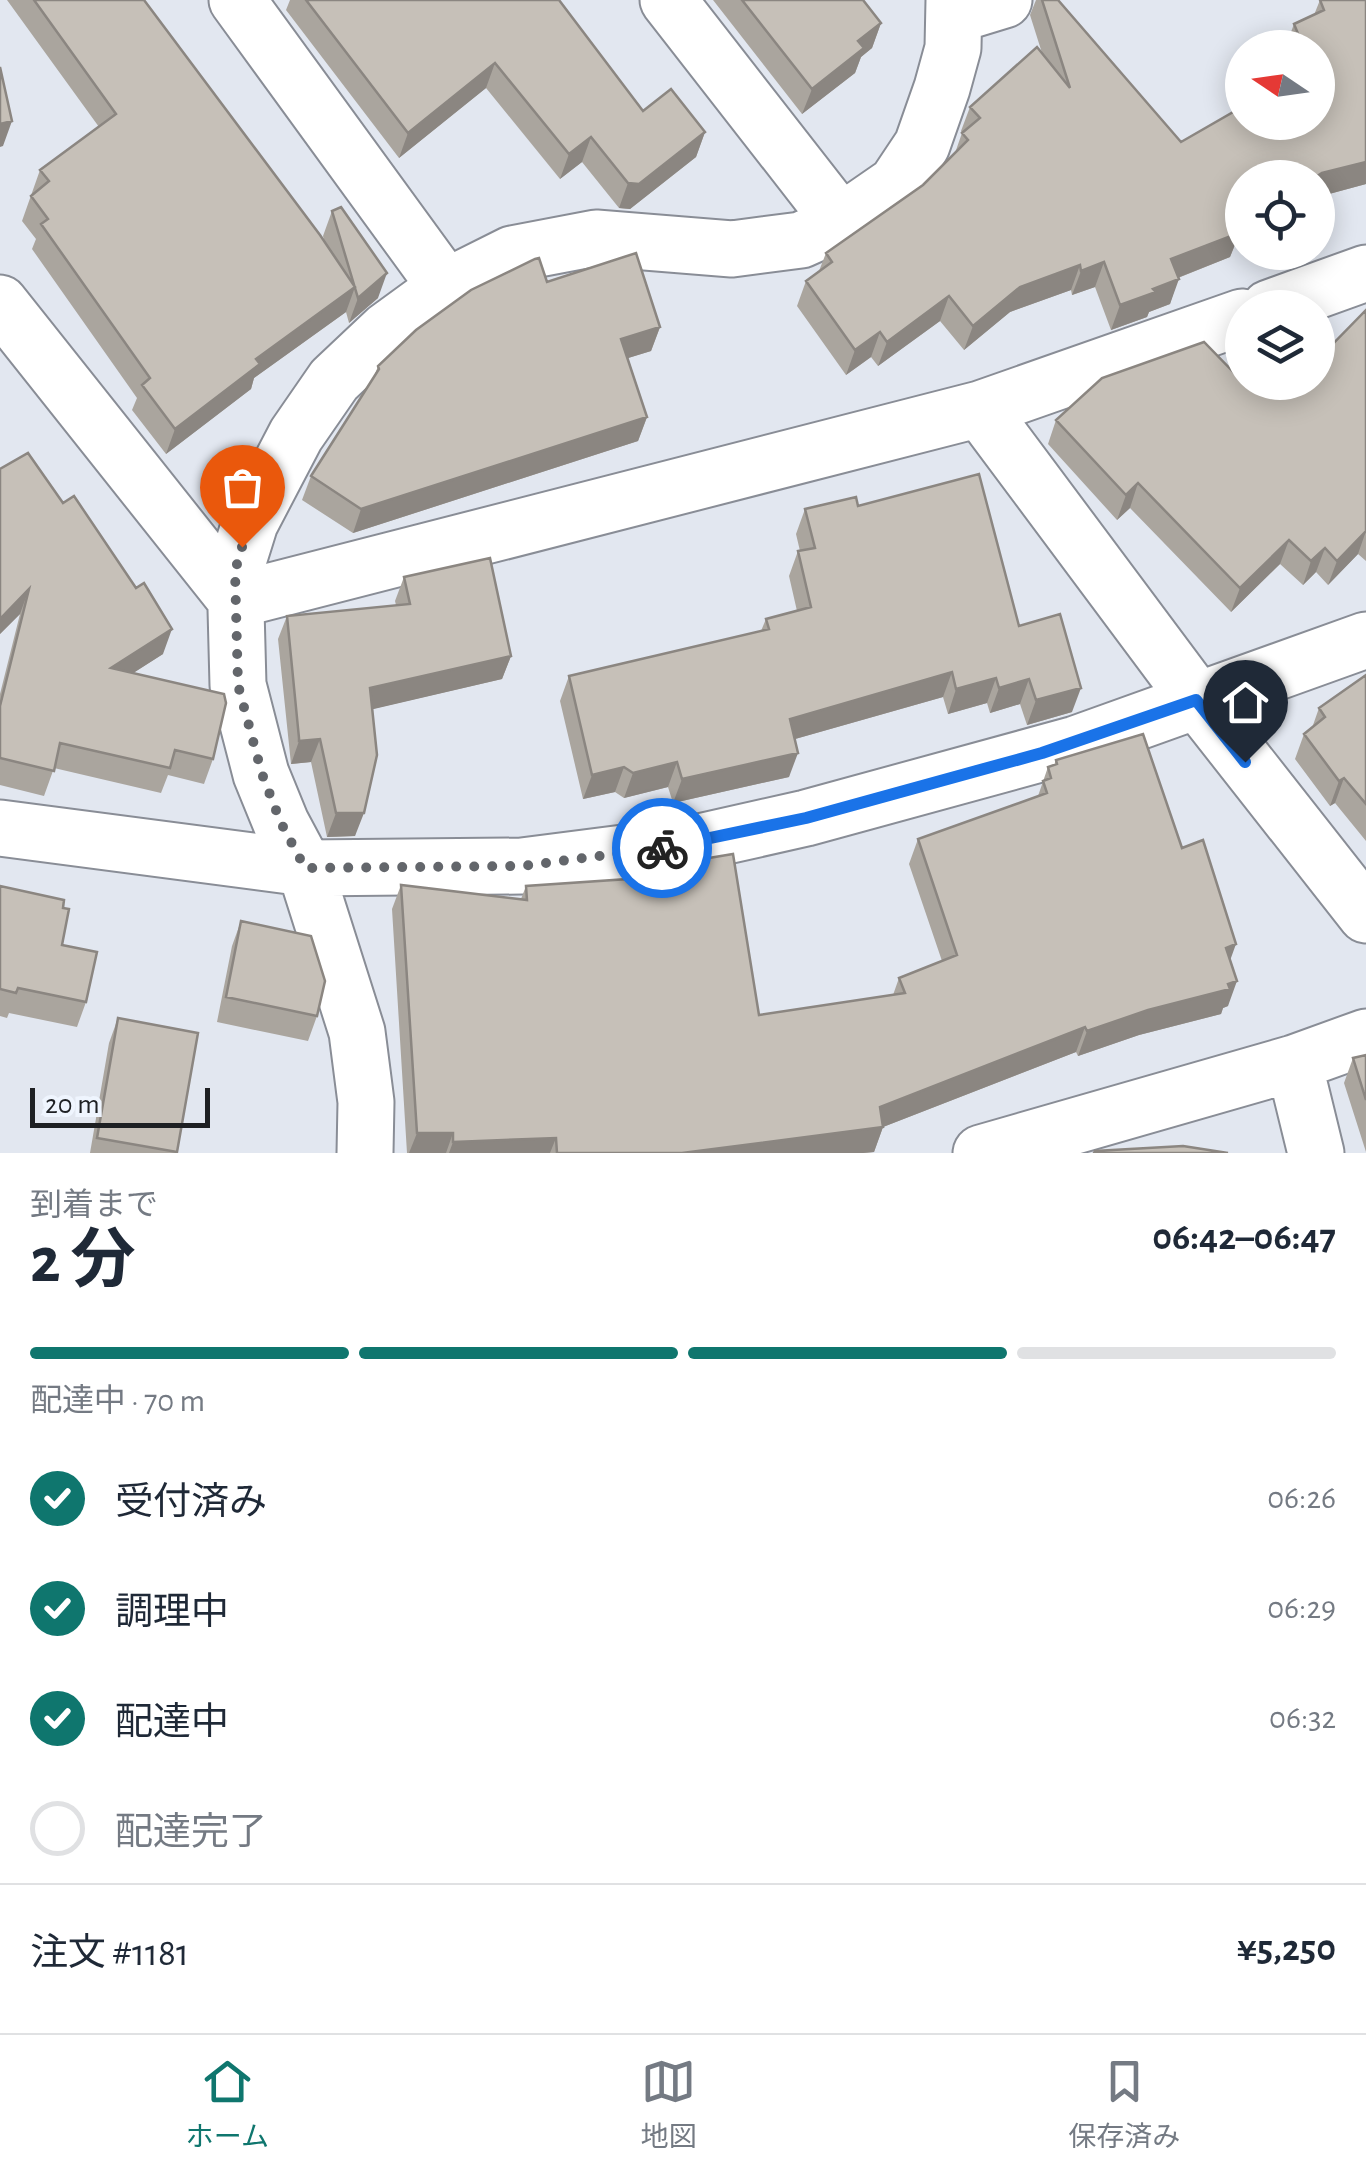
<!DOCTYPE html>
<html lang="ja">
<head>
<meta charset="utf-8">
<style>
  :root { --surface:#fff; --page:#f2f2f3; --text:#1f2937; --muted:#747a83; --line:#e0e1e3; --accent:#0f766e }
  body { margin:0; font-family:"Alegreya Sans","Noto Sans JP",sans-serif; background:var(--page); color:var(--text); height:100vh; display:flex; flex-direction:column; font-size:38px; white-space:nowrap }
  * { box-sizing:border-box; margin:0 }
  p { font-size:32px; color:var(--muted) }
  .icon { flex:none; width:55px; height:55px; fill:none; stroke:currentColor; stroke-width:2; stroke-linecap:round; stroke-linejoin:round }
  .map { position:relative; height:1153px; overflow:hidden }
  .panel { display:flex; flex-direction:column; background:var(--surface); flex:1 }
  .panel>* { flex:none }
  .needle { width:65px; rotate:283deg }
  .tools { position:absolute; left:1225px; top:30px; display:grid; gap:20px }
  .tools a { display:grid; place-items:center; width:110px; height:110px; border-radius:50%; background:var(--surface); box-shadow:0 5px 25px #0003; font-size:50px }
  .scale { position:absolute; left:30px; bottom:25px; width:180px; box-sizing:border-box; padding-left:10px; border:5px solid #1e2023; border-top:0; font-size:28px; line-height:35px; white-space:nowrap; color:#1e2023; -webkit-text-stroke:8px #eff5fe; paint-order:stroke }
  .pin { position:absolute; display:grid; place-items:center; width:85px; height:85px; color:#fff; margin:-102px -42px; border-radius:50% 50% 50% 0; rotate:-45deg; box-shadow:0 0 10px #0007 }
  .pin .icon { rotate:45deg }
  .courier { position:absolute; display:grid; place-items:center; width:100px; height:100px; margin:-50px; border:8px solid #1a73e8; border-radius:50%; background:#fff; color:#222; box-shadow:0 2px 12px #0007 }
  .summary em { font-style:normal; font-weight:700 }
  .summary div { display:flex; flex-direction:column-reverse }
  .summary { display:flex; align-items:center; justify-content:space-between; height:170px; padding:0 30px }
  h1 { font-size:65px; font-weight:700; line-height:75px }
  .bar { display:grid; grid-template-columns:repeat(4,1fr); gap:15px 10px; align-content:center; height:120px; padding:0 30px }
  .bar i { height:12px; border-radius:8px; background:var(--line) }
  .bar .current { background:var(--accent) }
  .bar p { grid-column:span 4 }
  .line { display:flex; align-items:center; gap:25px; padding:0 30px; border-top:2px solid var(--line) }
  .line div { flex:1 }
  ol { padding:0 30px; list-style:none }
  li { display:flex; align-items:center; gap:30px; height:110px }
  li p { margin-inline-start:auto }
  li .icon { padding:10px; border-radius:50%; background:var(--accent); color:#fff; stroke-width:4 }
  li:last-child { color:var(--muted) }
  li i { width:55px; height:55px; border:5px solid var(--line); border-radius:50% }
  .tabs { display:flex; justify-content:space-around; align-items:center; height:140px; border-top:2px solid var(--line); background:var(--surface); font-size:28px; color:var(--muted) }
  .tabs a { display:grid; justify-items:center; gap:5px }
  .tabs .current { color:var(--accent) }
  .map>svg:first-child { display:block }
</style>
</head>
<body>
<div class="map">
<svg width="1366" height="1153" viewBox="0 0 1366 1153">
  <rect width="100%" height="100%" fill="#e2e7f0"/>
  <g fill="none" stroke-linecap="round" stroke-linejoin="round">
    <g stroke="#898d96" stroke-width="59">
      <path id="minor" d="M 237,0 L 446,287
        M 668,0 L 841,222
        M 955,15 L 1004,0
        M 0,303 L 236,600 L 980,409 L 1242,317
        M 1269,308 L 1366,273
        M 980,409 L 1197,700 L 1366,915
        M 0,828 L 305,868 L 522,866 L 686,845 L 806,818 L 1076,744 L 1366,640
        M 1294,1063 L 1316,1153
        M 365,1153 L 366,1102 L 357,1032 L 305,868 L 281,823 L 261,774 L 238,685 L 235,571 L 250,523 L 296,435 L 334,380 L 387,330 L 446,287 L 512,254 L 596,238 L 732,249 L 801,240 L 841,222 L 896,184 L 922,145 L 942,88 L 953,48 L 954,0
        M 981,1153 L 1294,1063 L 1366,1037"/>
    </g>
    <use href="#minor" stroke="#fff" stroke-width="55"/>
  </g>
  <path fill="#aaa59e" d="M 7,0 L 144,0 L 325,243 L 323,236 L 332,211 L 378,298 L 349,323 L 346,312 L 254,378 L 251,389 L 166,454 L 132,410 L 137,398 L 32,249 L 36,239 L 22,221 L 40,170 L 99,127 Z
    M 290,0 L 559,0 L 643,111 L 705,132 L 696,157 L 630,209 L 619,208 L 582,162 L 560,179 L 486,88 L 399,158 L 286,10 Z
    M 713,0 L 863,0 L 881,23 L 872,48 L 861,57 L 855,73 L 802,114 Z
    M 1036,0 L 1058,0 L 1181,142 L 1242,107 L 1242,122 L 1318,122 L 1318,48 L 1285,48 L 1294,24 L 1314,15 L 1320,0 L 1366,0 L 1366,184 L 1318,197 L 1318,178 L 1242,178 L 1242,238 L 1236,242 L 1230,257 L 1178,278 L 1170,304 L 1149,312 L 1147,317 L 1111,330 L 1095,287 L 1072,295 L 1071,290 L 1010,312 L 964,350 L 940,321 L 878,366 L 871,357 L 846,375 L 797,306 L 806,281 L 819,271 L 826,253 L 923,185 L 955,153 L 962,133 L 961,131 L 970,107 L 1037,47 L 1042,53 L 1030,15 Z
    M 547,282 L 660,327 L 651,351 L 628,358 L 647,417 L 638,441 L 353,533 L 302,500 L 311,476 L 374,377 L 378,366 Z
    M 1366,310 L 1366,561 L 1358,554 L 1328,585 L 1316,572 L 1303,585 L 1280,564 L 1231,612 L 1130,508 L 1117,520 L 1048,444 L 1056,420 L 1250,388 L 1321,356 Z
    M 0,469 L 163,654 L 133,673 L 213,759 L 204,784 L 168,775 L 161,793 L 54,768 L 44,796 L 0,785 L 0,694 L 20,614 L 0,634 Z
    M 858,506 L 1019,626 L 1072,712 L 1027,725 L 1020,704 L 990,713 L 987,703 L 948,714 L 943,697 L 795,739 L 789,777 L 673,803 L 668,787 L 624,798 L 615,792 L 583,799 L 560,701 L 569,676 L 761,631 L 766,619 L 797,611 L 789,576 L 798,551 L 800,551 L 796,534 L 805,509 Z
    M 404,577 L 511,656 L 502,679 L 372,709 L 355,836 L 327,837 L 311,762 L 291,764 L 278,639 L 287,616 L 396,605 L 395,601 Z
    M 1366,675 L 1366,841 L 1335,803 L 1330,806 L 1295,759 L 1304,734 L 1312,728 L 1319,708 Z
    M 1056,760 L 1182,848 L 1230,961 L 1228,1006 L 1223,1008 L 1221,1014 L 1139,1035 L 1078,1056 L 1076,1052 L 883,1127 L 874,1152 L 863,1153 L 407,1153 L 392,909 L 401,885 L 521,899 L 526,886 L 652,877 L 655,867 L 759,1015 L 893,995 L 899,978 L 942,961 L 909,864 L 918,839 L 1038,796 L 1048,767 L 1054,765 Z
    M 0,886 L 63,908 L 62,945 L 86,1002 L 77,1027 L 9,1013 L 7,1018 L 0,1016 Z
    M 241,921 L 317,1016 L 308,1041 L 217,1022 L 232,946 Z
    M 118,1018 L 177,1153 L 90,1153 L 109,1043 Z
    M 1366,1055 L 1366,1152 L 1344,1083 L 1353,1058 Z"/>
  <path fill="#8b8681" d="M 881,23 L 872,48 L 861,57 L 855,73 L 802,114 L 812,89 L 858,41 Z
    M 495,63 L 486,88 L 399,158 L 408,133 Z
    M 12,121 L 3,146 L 0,147 L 0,124 Z
    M 705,132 L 696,157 L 630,209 L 619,208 L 628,183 Z
    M 591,137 L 582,162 L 560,179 L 569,154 Z
    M 1366,162 L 1366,184 L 1318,197 L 1318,178 L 1314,178 L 1322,173 Z
    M 1242,219 L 1242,238 L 1236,242 L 1230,257 L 1162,284 L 1171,259 Z
    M 1104,262 L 1095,287 L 1072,295 L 1081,271 Z
    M 1080,265 L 1071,290 L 1010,312 L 964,350 L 973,326 L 1020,287 Z
    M 387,273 L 378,298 L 349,323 L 358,298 Z
    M 1179,279 L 1170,304 L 1149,312 L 1147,317 L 1111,330 L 1120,305 L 1153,289 Z
    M 355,287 L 346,312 L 254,378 L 251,389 L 166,454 L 175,429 L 256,359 Z
    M 949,296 L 940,321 L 878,366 L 887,342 Z
    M 660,327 L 651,351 L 612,363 L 621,339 Z
    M 880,332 L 871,357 L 846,375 L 855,350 Z
    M 647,417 L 638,441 L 353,533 L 361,509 Z
    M 1138,483 L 1130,508 L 1117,520 L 1126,495 Z
    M 1366,531 L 1358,554 L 1328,585 L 1337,561 Z
    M 1289,540 L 1280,564 L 1231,612 L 1240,588 Z
    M 1325,548 L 1316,572 L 1303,585 L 1311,561 Z
    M 29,589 L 20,614 L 0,634 L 0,619 Z
    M 172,629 L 163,654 L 102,693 L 111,668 Z
    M 511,656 L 502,679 L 361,712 L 370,688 Z
    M 952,672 L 943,697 L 781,743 L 790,719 Z
    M 996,678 L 987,703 L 948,714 L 956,689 Z
    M 1029,679 L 1020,704 L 990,713 L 999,688 Z
    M 1081,688 L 1072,712 L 1027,725 L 1036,700 Z
    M 320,739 L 311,762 L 291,764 L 299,741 Z
    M 798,753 L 789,777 L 673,803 L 682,779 Z
    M 677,762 L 668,787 L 624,798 L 633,773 Z
    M 624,767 L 615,792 L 583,799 L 592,775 Z
    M 1344,778 L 1335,803 L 1330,806 L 1339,781 Z
    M 336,813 L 364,813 L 355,836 L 327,837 Z
    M 1236,944 L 1227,969 L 1226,948 Z
    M 1237,981 L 1228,1006 L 1223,1008 L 1221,1014 L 1139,1035 L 1078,1056 L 1087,1031 Z
    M 1085,1027 L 1076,1052 L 883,1127 L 874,1152 L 863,1153 L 682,1153 L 880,1107 Z
    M 417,1133 L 453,1133 L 446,1153 L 409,1153 Z
    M 556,1138 L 550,1153 L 449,1153 L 453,1142 Z"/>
  <path fill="#c6c0b8" stroke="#8b8681" stroke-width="2.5" d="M 34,0 L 144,0 L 320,235 L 355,287 L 256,359 L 260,364 L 175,429 L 142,385 L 150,378 L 41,224 L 48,219 L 31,196 L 49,181 L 40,170 L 116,114 Z
    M 306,0 L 559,0 L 643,111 L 671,89 L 705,132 L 639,184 L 628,183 L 591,137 L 569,154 L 495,63 L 408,133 Z
    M 742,0 L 863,0 L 881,23 L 858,41 L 864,48 L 812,89 Z
    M 1042,0 L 1058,0 L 1181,142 L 1242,107 L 1242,122 L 1318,122 L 1318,48 L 1304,48 L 1294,24 L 1324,10 L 1320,0 L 1366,0 L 1366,162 L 1322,173 L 1314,178 L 1242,178 L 1242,219 L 1236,223 L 1239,233 L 1171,259 L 1179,279 L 1153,289 L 1156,292 L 1120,305 L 1104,262 L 1081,271 L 1080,265 L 1020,287 L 973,326 L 949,296 L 887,342 L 880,332 L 855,350 L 806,281 L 832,262 L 826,253 L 923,185 L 968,140 L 962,133 L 980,118 L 970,107 L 1037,47 L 1070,88 Z
    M 0,67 L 12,121 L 0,124 Z
    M 341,207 L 387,273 L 358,298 L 332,211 Z
    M 636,253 L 660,327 L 621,339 L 647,417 L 361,509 L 311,476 L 379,369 L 378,366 L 416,330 L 471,290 L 535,259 L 539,258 L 547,282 Z
    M 1366,310 L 1366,531 L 1337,561 L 1325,548 L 1311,561 L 1289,540 L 1240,588 L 1138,483 L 1126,495 L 1056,420 L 1102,378 L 1204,342 L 1242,381 L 1242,382 L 1250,388 L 1256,382 L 1318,382 L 1318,353 L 1321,356 Z
    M 28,453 L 63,503 L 74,496 L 136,588 L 144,583 L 172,629 L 111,668 L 224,694 L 226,703 L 213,759 L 175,750 L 170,768 L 60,743 L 54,771 L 0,758 L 0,706 L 29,589 L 0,619 L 0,469 Z
    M 979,474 L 1019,626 L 1060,614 L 1081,688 L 1036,700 L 1029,679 L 999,688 L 996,678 L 956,689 L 952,672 L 790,719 L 798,753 L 682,779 L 677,762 L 633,773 L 624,767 L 592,775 L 569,676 L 769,629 L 766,619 L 811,607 L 798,551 L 815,548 L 805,509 L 856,497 L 858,506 Z
    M 490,558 L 511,656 L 370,688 L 377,755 L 364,813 L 336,813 L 320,739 L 299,741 L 299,738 L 287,616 L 410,604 L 404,577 Z
    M 1366,675 L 1366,804 L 1344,778 L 1339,781 L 1304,734 L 1325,717 L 1319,708 Z
    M 1143,734 L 1182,848 L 1203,840 L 1236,944 L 1226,948 L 1237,981 L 1228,984 L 1230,989 L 1148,1010 L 1087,1031 L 1085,1027 L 880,1107 L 883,1127 L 682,1153 L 557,1153 L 556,1138 L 453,1142 L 453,1133 L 417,1133 L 401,885 L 527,900 L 526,886 L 657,877 L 655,867 L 733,854 L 759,1015 L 905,993 L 899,978 L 957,955 L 918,839 L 1047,793 L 1043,781 L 1051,778 L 1048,767 L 1057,764 L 1056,760 Z
    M 0,886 L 64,900 L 63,908 L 69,909 L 62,945 L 97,952 L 86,1002 L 18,988 L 16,993 L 0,989 Z
    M 241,921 L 311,936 L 325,981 L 317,1016 L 226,997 Z
    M 118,1018 L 198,1033 L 177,1152 L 97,1138 Z
    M 1366,1055 L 1366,1100 L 1353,1058 Z
    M 1183,1146 L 1228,1153 L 1094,1153 L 1095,1151 Z"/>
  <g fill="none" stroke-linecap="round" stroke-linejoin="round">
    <path stroke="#63666b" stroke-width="10" stroke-dasharray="0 18" d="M 242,547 L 235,571 L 238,685 L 262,774 L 281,823 L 305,868 L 522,866 L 662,848"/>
    <path stroke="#1a73e8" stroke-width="12" d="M 662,848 L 806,818 L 1042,753 L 1196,700 L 1245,762"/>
  </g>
</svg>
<div class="tools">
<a><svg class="needle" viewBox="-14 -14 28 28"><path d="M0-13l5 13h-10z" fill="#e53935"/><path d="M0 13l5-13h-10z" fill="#747a83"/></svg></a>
<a><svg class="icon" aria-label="locate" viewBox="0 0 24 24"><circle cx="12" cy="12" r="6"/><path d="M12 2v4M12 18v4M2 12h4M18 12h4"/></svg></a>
<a><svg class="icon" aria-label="layers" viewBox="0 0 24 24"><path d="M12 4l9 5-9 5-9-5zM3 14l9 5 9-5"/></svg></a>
</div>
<div class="scale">20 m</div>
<div class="pin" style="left:242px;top:547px;background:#ea580c"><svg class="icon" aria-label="bag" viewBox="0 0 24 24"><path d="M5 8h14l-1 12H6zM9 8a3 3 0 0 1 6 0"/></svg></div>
<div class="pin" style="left:1245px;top:762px;background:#1f2937"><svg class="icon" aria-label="home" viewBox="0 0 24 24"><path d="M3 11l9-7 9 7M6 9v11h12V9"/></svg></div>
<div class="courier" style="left:662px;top:848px"><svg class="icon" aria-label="bike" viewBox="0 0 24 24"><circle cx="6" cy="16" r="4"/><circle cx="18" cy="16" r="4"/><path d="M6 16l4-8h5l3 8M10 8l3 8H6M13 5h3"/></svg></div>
</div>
<section class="panel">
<div class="summary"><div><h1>2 分</h1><p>到着まで</p></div><em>06:42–06:47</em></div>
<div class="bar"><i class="current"></i><i class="current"></i><i class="current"></i><i></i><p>配達中 · 70 m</p></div>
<ol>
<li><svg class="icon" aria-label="check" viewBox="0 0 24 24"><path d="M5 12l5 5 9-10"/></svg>受付済み<p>06:26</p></li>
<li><svg class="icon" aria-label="check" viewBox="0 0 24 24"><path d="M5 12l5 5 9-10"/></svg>調理中<p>06:29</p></li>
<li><svg class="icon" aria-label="check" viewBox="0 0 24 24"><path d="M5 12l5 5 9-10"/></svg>配達中<p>06:32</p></li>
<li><i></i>配達完了</li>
</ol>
<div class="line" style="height:130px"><div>注文 #1181</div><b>¥5,250</b></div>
</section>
<nav class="tabs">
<a class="current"><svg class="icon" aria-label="home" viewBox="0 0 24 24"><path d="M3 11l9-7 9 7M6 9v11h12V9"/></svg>ホーム</a>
<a><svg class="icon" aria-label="map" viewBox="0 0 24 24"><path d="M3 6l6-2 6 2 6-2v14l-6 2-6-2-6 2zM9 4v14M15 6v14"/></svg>地図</a>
<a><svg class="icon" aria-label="saved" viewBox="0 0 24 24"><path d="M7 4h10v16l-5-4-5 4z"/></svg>保存済み</a>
</nav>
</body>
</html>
